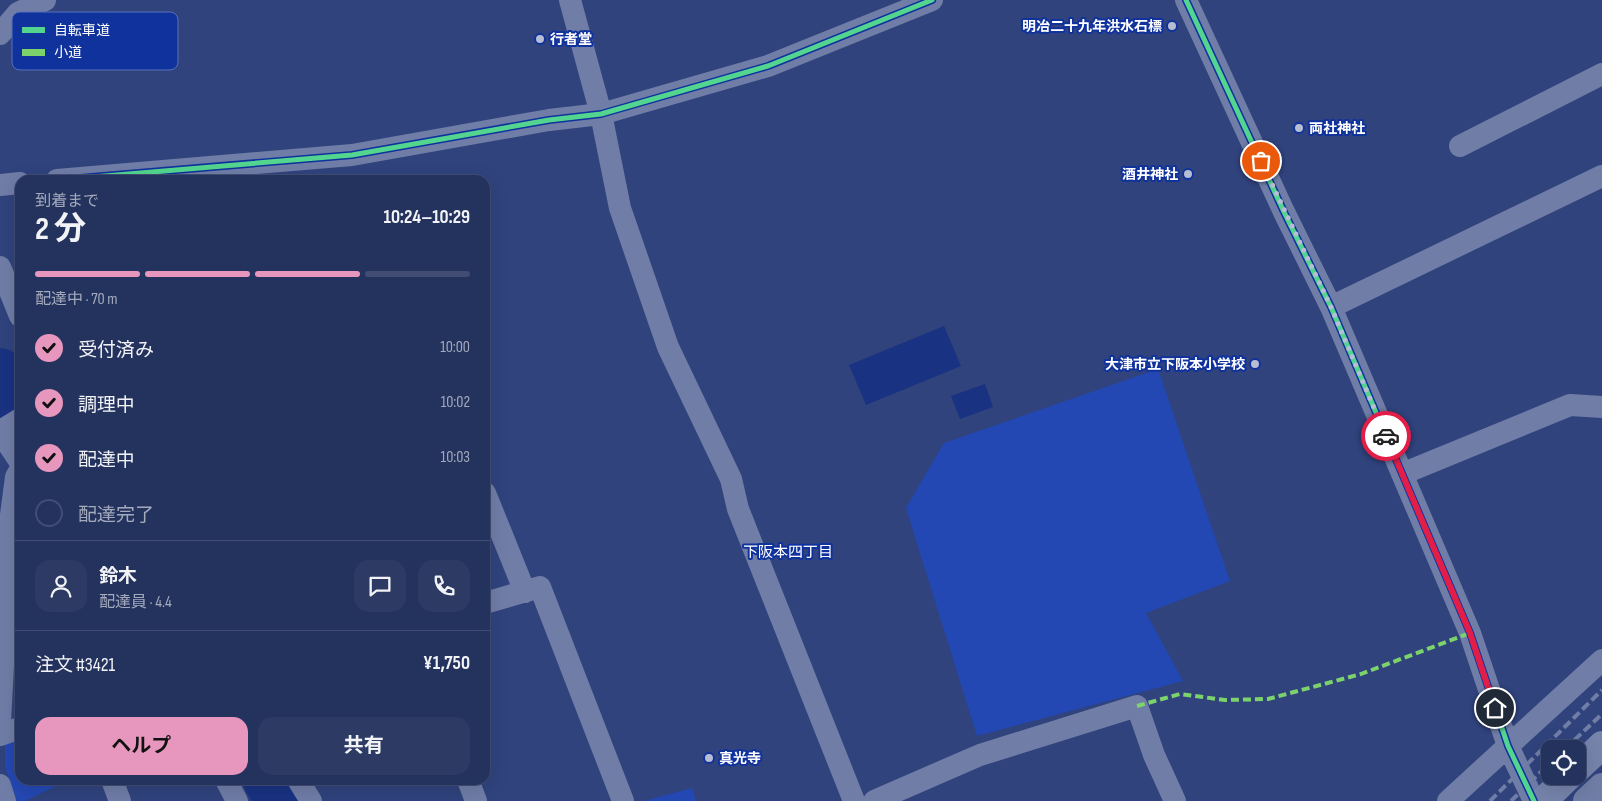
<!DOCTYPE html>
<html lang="ja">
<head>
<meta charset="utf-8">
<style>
  :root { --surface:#24325e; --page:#2c3a64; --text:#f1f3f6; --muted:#a3aabc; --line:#414d73; --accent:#e797bd }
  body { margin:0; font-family:"Sofia Sans Condensed","Noto Sans JP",sans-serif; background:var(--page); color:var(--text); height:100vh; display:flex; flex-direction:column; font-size:19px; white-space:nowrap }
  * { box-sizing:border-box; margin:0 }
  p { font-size:16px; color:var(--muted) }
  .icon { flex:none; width:28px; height:28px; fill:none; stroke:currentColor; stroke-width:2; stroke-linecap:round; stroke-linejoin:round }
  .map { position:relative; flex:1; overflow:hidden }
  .details { position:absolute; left:15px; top:175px; width:475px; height:610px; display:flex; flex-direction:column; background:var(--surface); border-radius:15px; box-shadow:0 5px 20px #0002,0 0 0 1px var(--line) }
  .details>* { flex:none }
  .buttons { position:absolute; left:1541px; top:740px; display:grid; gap:10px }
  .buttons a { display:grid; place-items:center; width:45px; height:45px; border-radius:10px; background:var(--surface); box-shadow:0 5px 20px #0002,0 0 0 1px var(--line); font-size:25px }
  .pin { position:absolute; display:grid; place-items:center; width:42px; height:42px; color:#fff; margin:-21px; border:2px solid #fff; border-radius:50%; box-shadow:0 1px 5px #0007 }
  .courier { position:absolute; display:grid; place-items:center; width:50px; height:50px; margin:-25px; border:4px solid #e11d48; border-radius:50%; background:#fff; color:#222; box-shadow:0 1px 6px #0007 }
  .head em { font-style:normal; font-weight:700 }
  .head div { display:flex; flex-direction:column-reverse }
  .head { display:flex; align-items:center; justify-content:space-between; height:85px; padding:0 20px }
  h1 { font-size:32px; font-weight:700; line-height:38px }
  .bar { display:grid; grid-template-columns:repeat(4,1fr); gap:8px 5px; align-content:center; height:60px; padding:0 20px }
  .bar i { height:6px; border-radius:4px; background:var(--line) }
  .bar .active { background:var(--accent) }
  .bar p { grid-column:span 4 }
  .line { display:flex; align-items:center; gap:12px; padding:0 20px; border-top:1px solid var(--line) }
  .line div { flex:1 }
  .round { display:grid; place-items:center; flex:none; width:52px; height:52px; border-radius:15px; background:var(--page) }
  ol { padding:0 20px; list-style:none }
  li { display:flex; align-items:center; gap:15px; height:55px }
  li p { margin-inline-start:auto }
  li .icon { padding:5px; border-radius:50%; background:var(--accent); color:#111; stroke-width:4 }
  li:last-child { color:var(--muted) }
  li i { width:28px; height:28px; border:2px solid var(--line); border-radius:50% }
  .cta { display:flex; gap:10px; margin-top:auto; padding:10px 20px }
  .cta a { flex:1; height:58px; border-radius:15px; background:var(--accent); color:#111; font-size:20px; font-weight:700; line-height:58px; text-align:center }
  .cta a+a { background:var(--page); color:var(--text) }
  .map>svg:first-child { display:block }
</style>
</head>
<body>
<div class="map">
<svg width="1602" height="801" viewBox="0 0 1602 801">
  <rect width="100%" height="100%" fill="#30437d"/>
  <path fill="#2448b3" d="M 1158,369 L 1230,581 L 1146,613 L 1183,681 L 977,736 L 906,508 L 944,443 Z
    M 20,734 L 20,780 L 67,781 L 25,801 L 17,801 L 5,767 L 5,738 Z
    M 692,788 L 696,801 L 644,801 Z"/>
  <path fill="#193282" d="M 944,326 L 961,366 L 866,405 L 849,365 Z
    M 985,384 L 993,407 L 960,419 L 951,396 Z"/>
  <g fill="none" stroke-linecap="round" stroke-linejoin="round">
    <path stroke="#193282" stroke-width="48" d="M 0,372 L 14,410 L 20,417
      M 267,780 L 280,801"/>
    <path stroke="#707da7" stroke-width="22" d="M 570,0 L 601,114 L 620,208 L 668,347 L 731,479 L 738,509 L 854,801
      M 1186,0 L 1284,212 L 1331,307 L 1470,633 L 1508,746 L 1534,801
      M 0,34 L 18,13 L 45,0
      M 1460,146 L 1602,74
      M 57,180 L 352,155 L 549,120 L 601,114 L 768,66 L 932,0
      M 0,185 L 20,183
      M 0,267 L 20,316
      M 1331,307 L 1602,176
      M 0,431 L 20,419
      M 0,432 L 20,462
      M 1402,474 L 1570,405 L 1602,407
      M 485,493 L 525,592
      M 485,603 L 540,587 L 623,801
      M 0,722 L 11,515 L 16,477 L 20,470
      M 0,735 L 20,728
      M 112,780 L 120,801
      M 226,780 L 237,801
      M 298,780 L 311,801
      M 468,780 L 476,801
      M 0,785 L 5,801
      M 874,801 L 980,755 L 1137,706 L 1154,755 L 1175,801
      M 1448,801 L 1602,660"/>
    <path stroke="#7683ab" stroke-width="28" d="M 1578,768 L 1602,745
      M 1543,801 L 1569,776"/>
    <path stroke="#707da6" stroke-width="28" d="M 1587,801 L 1602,787"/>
    <path stroke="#707da6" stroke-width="4" stroke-dasharray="9 4" stroke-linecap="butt" d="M 1565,749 L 1602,714
      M 1490,801 L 1602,690
      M 1511,801 L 1550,763"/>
    <path stroke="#7cd36c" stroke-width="4" stroke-dasharray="8 4" stroke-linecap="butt" d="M 1137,706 L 1180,694 L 1225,700 L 1268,699 L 1361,674 L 1470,633"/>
    <g stroke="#10329d" stroke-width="8">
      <path id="cycleway" d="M 1186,0 L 1284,212 L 1331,307 L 1470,633 L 1508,746 L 1534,801
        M 57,180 L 352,155 L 549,120 L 601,114 L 768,66 L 932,0"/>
    </g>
    <use href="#cycleway" stroke="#53d58f" stroke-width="5"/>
  </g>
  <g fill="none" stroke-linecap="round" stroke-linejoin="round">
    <path stroke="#b7bdd2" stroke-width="5" stroke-dasharray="0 9" d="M 1261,161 L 1331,307 L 1386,436"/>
    <path stroke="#e11d48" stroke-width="6" d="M 1386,436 L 1470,633 L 1495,708"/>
  </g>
  <g fill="#b7bdd2" stroke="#10329d" stroke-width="2">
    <circle cx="1172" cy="26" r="5"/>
    <circle cx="540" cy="39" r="5"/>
    <circle cx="1299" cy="128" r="5"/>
    <circle cx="1188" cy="174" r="5"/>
    <circle cx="1255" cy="364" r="5"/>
    <circle cx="709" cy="758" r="5"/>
  </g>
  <g text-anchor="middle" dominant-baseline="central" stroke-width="4" stroke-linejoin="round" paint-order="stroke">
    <g font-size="14" font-weight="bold" fill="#fff" stroke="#10329d" text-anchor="end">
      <text x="1162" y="26">明冶二十九年洪水石標</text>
      <text x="550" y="39" text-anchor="start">行者堂</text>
      <text x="1309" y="128" text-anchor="start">両社神社</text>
      <text x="1178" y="174">酒井神社</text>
      <text x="1245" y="364">大津市立下阪本小学校</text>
      <text x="719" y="758" text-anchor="start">真光寺</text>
    </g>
    <g font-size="15" fill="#fff" stroke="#10329d">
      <text x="788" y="552">下阪本四丁目</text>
    </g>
  </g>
  <rect x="12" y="12" width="166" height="58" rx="8" fill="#10329d" stroke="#5870ba" stroke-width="1"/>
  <rect x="22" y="27" width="23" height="6" fill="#53d58f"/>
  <rect x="22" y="49" width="23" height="7" fill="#7cd36c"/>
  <g font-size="14" fill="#fff">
    <text x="54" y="35">自転車道</text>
    <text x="54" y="57">小道</text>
  </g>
</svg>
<div class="buttons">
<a><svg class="icon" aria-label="locate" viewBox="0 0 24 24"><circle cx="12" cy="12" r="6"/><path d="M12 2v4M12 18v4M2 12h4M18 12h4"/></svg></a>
</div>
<div class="pin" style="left:1261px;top:161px;background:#ea580c"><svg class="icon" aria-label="bag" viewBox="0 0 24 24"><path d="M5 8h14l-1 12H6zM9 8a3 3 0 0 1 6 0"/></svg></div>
<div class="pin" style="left:1495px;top:708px;background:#1f2937"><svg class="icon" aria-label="home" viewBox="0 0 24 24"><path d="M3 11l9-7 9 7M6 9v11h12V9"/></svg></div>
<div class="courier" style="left:1386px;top:436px"><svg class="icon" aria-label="car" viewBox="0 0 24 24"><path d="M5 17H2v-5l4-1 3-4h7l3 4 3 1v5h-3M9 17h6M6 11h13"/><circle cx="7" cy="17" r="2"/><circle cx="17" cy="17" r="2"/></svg></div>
<section class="details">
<div class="head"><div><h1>2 分</h1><p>到着まで</p></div><em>10:24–10:29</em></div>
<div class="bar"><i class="active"></i><i class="active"></i><i class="active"></i><i></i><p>配達中 · 70 m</p></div>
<ol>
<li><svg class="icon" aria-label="check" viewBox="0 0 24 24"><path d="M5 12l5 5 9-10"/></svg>受付済み<p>10:00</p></li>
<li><svg class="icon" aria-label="check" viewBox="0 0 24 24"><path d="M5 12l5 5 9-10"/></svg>調理中<p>10:02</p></li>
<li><svg class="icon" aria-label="check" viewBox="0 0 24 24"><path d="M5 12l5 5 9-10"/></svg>配達中<p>10:03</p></li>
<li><i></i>配達完了</li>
</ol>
<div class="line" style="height:90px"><a class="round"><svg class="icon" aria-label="person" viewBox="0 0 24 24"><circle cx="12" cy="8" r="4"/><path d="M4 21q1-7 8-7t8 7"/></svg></a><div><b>鈴木</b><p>配達員 · 4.4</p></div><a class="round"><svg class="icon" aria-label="chat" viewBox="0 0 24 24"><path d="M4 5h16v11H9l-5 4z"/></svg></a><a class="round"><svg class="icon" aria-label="phone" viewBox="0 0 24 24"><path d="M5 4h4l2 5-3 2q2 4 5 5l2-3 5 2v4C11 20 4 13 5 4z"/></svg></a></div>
<div class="line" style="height:65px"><div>注文 #3421</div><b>¥1,750</b></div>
<div class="cta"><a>ヘルプ</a><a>共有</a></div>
</section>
</div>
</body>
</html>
